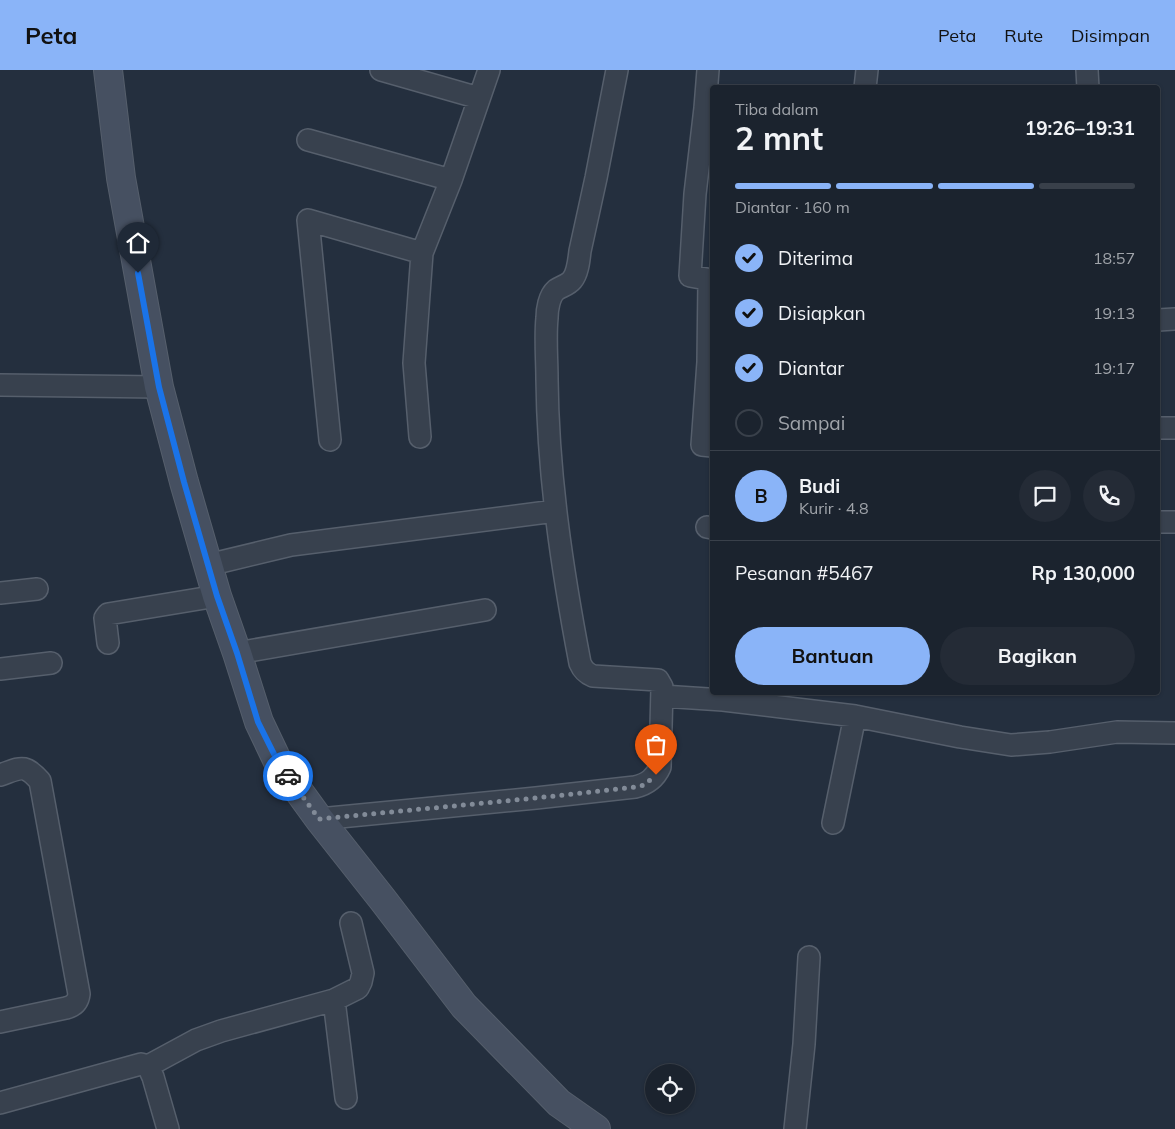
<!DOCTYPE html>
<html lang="id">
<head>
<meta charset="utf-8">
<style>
  :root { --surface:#1b232e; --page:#242b36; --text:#f1f3f6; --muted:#a0a4aa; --line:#39404a; --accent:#8ab4f8 }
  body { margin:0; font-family:Mulish,sans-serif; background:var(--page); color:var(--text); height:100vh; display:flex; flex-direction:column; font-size:19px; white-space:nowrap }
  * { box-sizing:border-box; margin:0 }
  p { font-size:16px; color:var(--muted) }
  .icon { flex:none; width:28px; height:28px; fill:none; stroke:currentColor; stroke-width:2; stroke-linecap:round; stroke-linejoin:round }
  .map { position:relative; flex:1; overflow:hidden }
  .side { position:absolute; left:710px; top:15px; width:450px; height:610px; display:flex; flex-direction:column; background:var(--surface); border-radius:5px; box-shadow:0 1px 4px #0004,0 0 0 1px var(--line) }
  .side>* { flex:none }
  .fabs { position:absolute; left:645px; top:994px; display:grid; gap:10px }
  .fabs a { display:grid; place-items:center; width:50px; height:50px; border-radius:50%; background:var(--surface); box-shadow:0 1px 4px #0004,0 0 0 1px var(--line); font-size:25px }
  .pin { position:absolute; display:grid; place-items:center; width:42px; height:42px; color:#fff; margin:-51px -21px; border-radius:50% 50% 50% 0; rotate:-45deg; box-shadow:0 0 5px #0007 }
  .pin .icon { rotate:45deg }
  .courier { position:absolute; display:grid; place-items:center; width:50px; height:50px; margin:-25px; border:4px solid #1a73e8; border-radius:50%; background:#fff; color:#222; box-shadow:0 1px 6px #0007 }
  .headline em { font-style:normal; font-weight:700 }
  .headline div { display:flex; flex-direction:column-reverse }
  .headline { display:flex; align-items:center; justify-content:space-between; height:85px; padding:0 25px }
  h1 { font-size:32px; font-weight:700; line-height:38px }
  .bar { display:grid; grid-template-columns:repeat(4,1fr); gap:8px 5px; align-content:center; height:60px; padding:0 25px }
  .bar i { height:6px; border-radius:4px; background:var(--line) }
  .bar .on { background:var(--accent) }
  .bar p { grid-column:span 4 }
  .line { display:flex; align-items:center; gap:12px; padding:0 25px; border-top:1px solid var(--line) }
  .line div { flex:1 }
  .round { display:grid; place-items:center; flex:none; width:52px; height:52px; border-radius:26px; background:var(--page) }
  ol { padding:0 25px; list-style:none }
  li { display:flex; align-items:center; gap:15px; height:55px }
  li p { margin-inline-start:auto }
  li .icon { padding:5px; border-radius:50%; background:var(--accent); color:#111; stroke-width:4 }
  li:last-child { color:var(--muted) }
  li i { width:28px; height:28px; border:2px solid var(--line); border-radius:50% }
  .cta { display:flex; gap:10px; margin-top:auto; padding:10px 25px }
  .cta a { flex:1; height:58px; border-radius:30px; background:var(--accent); color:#111; font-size:20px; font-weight:700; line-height:58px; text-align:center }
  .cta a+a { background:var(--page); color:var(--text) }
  header { display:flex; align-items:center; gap:30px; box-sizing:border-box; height:70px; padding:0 25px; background:var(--accent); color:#111 }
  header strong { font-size:24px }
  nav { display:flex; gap:28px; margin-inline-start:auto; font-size:18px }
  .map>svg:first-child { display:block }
</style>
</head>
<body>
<header>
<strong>Peta</strong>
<nav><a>Peta</a><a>Rute</a><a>Disimpan</a></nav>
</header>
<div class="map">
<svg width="1175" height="1059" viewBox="0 0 1175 1059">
  <rect width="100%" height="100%" fill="#242f3e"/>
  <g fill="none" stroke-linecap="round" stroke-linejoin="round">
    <g stroke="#565f6c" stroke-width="24">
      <path id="street" d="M 381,0 L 479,28
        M 708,0 L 705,38 L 695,124 L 690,206 L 712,210
        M 1087,0 L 1088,18
        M 865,18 L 867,0
        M 308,70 L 451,110
        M 709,210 L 708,292 L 702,375 L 712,376
        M 1158,250 L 1175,249
        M 0,315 L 159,317
        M 1158,358 L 1175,358
        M 420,367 L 414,293 L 422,183 L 451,110 L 489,0
        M 330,370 L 308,150 L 422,183
        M 1158,452 L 1175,452
        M 707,457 L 712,458
        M 208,495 L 291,475 L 555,441
        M 0,523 L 37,519
        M 108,573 L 105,548 L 108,544 L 217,526
        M 237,583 L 485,540
        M 0,599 L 51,593
        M 662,626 L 723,630 L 855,646 L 960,667 L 1011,675 L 1050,672 L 1117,662 L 1175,663
        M 0,705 C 21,698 24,693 40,711 L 79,924 C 78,932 74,936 66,938 L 0,952
        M 319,749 L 536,728 L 635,717 C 648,714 655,708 660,697 L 662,617 L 658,610 L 593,606 C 586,603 583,600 580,593 C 562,499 548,405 547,309 C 547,290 545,267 547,248 C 547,240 549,226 556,220 C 562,216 568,215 572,210 C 578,203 579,189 580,181 L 596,108 L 617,0
        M 833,753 L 855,646
        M 148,996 L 196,970 L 221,961 L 334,930
        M 346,1028 L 334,930 L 358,918 L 361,912 L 363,903 L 351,853
        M 0,1033 L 141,994 L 148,996 L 153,1007 L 168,1059
        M 795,1059 L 804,974 L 809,887"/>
    </g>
    <g stroke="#565f6c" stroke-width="30">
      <path id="secondary" d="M 108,0 L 121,108 L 159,317 L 184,412 L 217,526 L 237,583 L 259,652 L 279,694 L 319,749 L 383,830 L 464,936 L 559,1033 L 596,1059"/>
    </g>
    <use href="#street" stroke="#38414e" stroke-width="21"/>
    <use href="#secondary" stroke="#465061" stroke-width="28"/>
  </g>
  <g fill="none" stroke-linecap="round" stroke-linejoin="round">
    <path stroke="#828b98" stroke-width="5" stroke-dasharray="0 9" d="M 288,706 L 319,749 L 536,728 L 635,717 L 644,715 L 656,705"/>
    <path stroke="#1a73e8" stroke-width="6" d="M 138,203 L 159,317 L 184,412 L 217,526 L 237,583 L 258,652 L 279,694 L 288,706"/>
  </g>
</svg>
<div class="fabs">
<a><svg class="icon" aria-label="locate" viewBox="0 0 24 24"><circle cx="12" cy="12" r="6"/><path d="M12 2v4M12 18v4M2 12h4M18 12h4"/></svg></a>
</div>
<div class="pin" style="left:656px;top:705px;background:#ea580c"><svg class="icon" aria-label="bag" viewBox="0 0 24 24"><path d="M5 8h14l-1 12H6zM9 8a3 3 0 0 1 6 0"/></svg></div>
<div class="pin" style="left:138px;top:203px;background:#1f2937"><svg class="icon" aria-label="home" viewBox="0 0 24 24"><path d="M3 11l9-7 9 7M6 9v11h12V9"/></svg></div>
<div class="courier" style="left:288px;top:706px"><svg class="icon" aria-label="car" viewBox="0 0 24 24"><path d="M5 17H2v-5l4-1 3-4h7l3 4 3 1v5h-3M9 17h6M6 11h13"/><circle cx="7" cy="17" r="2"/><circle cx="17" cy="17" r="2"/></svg></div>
<section class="side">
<div class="headline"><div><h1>2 mnt</h1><p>Tiba dalam</p></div><em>19:26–19:31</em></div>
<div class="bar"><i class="on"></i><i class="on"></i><i class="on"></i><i></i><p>Diantar · 160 m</p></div>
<ol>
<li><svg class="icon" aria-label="check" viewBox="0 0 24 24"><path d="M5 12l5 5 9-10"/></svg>Diterima<p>18:57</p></li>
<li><svg class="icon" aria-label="check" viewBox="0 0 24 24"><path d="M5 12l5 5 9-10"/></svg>Disiapkan<p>19:13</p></li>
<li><svg class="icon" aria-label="check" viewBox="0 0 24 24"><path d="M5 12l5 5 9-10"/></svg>Diantar<p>19:17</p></li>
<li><i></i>Sampai</li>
</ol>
<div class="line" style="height:90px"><b class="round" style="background:var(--accent);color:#111">B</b><div><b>Budi</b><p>Kurir · 4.8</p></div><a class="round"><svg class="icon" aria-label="chat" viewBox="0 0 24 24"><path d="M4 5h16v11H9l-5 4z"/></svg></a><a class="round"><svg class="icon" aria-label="phone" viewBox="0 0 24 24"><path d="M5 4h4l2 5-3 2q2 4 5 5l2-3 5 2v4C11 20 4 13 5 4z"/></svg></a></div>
<div class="line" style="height:65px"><div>Pesanan #5467</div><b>Rp 130,000</b></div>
<div class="cta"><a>Bantuan</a><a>Bagikan</a></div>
</section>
</div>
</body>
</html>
